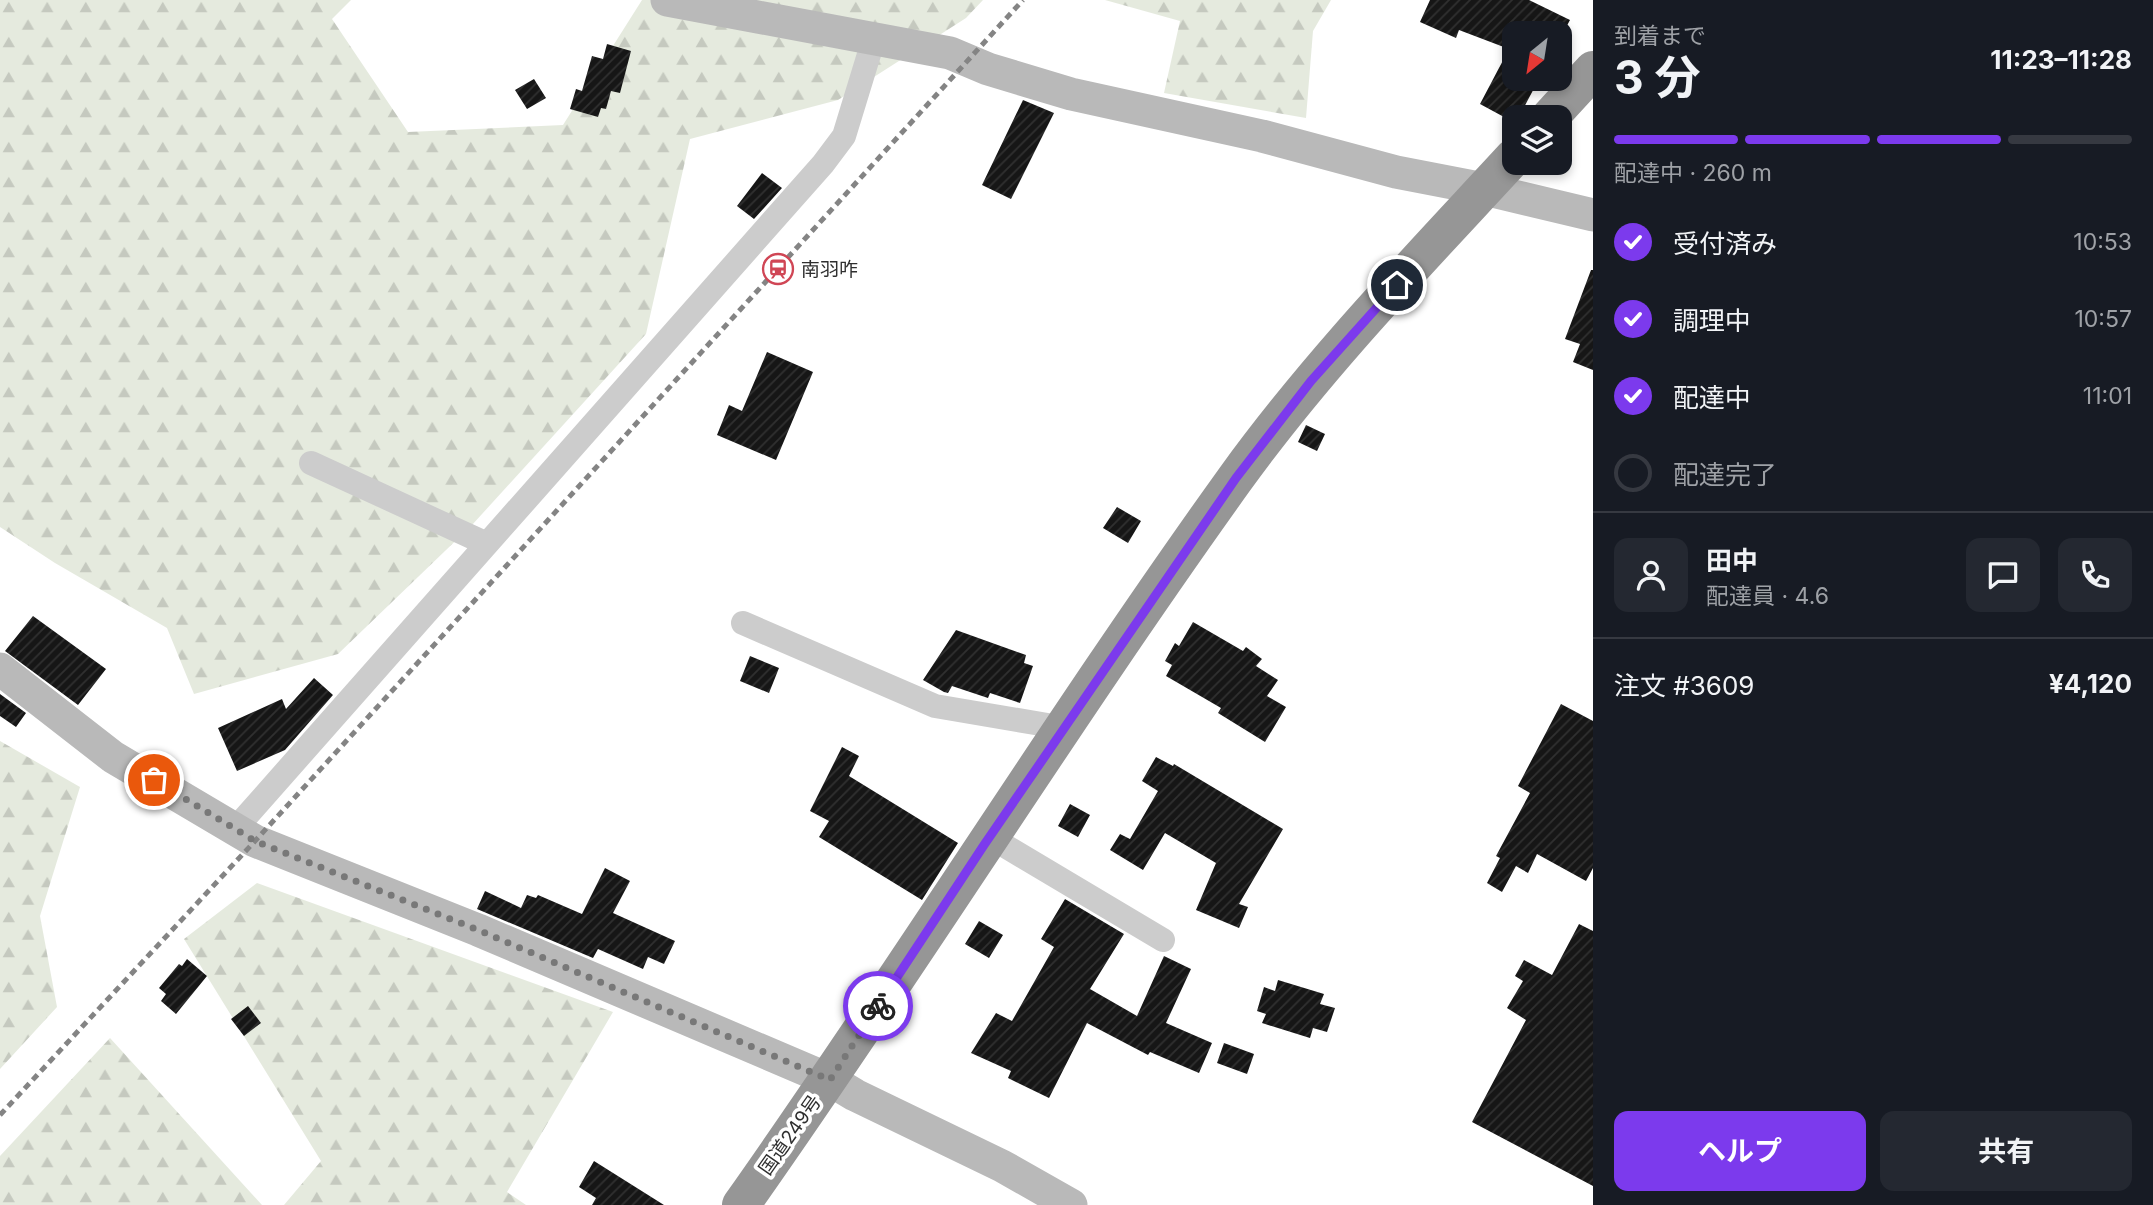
<!DOCTYPE html>
<html lang="ja">
<head>
<meta charset="utf-8">
<style>
  :root { --surface:#171b24; --page:#242831; --text:#f1f3f6; --muted:#9ea1a6; --line:#363941; --accent:#7c3aed }
  body { margin:0; font-family:Inter,"Noto Sans JP",sans-serif; background:var(--page); color:var(--text); height:100vh; display:flex; flex-direction:column; font-size:26px; white-space:nowrap }
  * { box-sizing:border-box; margin:0 }
  p { font-size:23px; color:var(--muted) }
  .icon { flex:none; width:38px; height:38px; fill:none; stroke:currentColor; stroke-width:2; stroke-linecap:round; stroke-linejoin:round }
  .map { position:relative; flex:1; overflow:hidden }
  .drawer { display:flex; flex-direction:column; background:var(--surface); width:560px }
  .drawer>* { flex:none }
  .needle { width:46px; rotate:210deg }
  .controls { position:absolute; left:1502px; top:21px; display:grid; gap:14px }
  .controls a { display:grid; place-items:center; width:70px; height:70px; border-radius:14px; background:var(--surface); box-shadow:0 4px 10px #0003; font-size:35px }
  .pin { position:absolute; display:grid; place-items:center; width:60px; height:60px; color:#fff; margin:-30px; border:4px solid #fff; border-radius:50%; box-shadow:0 2px 7px #0007 }
  .courier { position:absolute; display:grid; place-items:center; width:70px; height:70px; margin:-35px; border:5px solid #7c3aed; border-radius:50%; background:#fff; color:#222; box-shadow:0 2px 9px #0007 }
  .summary em { font-style:normal; font-weight:700 }
  .summary div { display:flex; flex-direction:column-reverse }
  .summary { display:flex; align-items:center; justify-content:space-between; height:119px; padding:0 21px }
  h1 { font-size:46px; font-weight:700; line-height:52px }
  .bar { display:grid; grid-template-columns:repeat(4,1fr); gap:10px 7px; align-content:center; height:84px; padding:0 21px }
  .bar i { height:9px; border-radius:5px; background:var(--line) }
  .bar .active { background:var(--accent) }
  .bar p { grid-column:span 4 }
  .line { display:flex; align-items:center; gap:18px; padding:0 21px; border-top:2px solid var(--line) }
  .line div { flex:1 }
  .round { display:grid; place-items:center; flex:none; width:74px; height:74px; border-radius:14px; background:var(--page) }
  ol { padding:0 21px; list-style:none }
  li { display:flex; align-items:center; gap:21px; height:77px }
  li p { margin-inline-start:auto }
  li .icon { padding:7px; border-radius:50%; background:var(--accent); color:#fff; stroke-width:4 }
  li:last-child { color:var(--muted) }
  li i { width:38px; height:38px; border:4px solid var(--line); border-radius:50% }
  .cta { display:flex; gap:14px; margin-top:auto; padding:14px 21px }
  .cta a { flex:1; height:80px; border-radius:14px; background:var(--accent); color:#fff; font-size:28px; font-weight:700; line-height:80px; text-align:center }
  .cta a+a { background:var(--page); color:var(--text) }
  main { display:flex; flex:1; min-height:0 }
  .map>svg:first-child { display:block }
</style>
</head>
<body>
<main>
<div class="map">
<svg width="1593" height="1205" viewBox="0 0 1593 1205">
  <defs>
    <pattern id="forest-firs" width="22" height="20" patternUnits="userSpaceOnUse" patternTransform="scale(1.75)"><rect width="22" height="20" fill="#e5eade"/><path d="M5 1l3.5 6h-7zM16 11l3.5 6h-7z" fill="#c5c9bf"/></pattern>
    <pattern id="building-hatch" width="6" height="6" patternUnits="userSpaceOnUse" patternTransform="scale(1.75)"><rect width="6" height="6" fill="#161616"/><path d="M-1 1l2-2M0 6l6-6M5 7l2-2" fill="none" stroke="#303030"/></pattern>
  </defs>
  <rect width="100%" height="100%" fill="#fff"/>
  <path fill="url(#forest-firs)" d="M 0,0 L 351,0 L 332,19 L 408,132 L 563,125 L 642,0 L 983,0 L 966,18 L 838,100 L 690,139 L 646,334 L 472,525 L 338,654 L 194,694 L 167,628 L 55,563 L 0,527 Z
    M 1105,0 L 1331,0 L 1313,31 L 1306,118 L 1164,93 L 1180,21 Z
    M 0,741 L 80,787 L 40,916 L 57,1007 L 0,1069 Z
    M 257,883 L 613,1012 L 507,1192 L 526,1205 L 284,1205 L 321,1161 L 184,939 Z
    M 110,1038 L 262,1205 L 0,1205 L 0,1156 Z"/>
  <path fill="url(#building-hatch)" d="M 1430,0 L 1529,0 L 1570,20 L 1563,33 L 1514,33 L 1514,79 L 1539,79 L 1522,111 L 1517,108 L 1513,116 L 1506,112 L 1504,117 L 1480,104 L 1509,49 L 1459,30 L 1456,38 L 1420,22 Z
    M 607,44 L 631,51 L 620,93 L 611,91 L 606,109 L 601,108 L 598,117 L 570,109 L 576,89 L 582,91 L 592,56 L 603,59 Z
    M 534,79 L 546,98 L 527,109 L 515,90 Z
    M 1023,100 L 1054,113 L 1011,199 L 982,185 Z
    M 762,173 L 782,188 L 754,219 L 737,206 Z
    M 1591,270 L 1593,270 L 1593,370 L 1573,362 L 1580,344 L 1565,339 Z
    M 767,352 L 813,372 L 776,460 L 717,435 L 729,405 L 742,411 Z
    M 1306,425 L 1325,434 L 1317,451 L 1298,442 Z
    M 1117,507 L 1141,521 L 1128,543 L 1103,528 Z
    M 33,616 L 106,669 L 78,705 L 5,651 Z
    M 1193,622 L 1243,651 L 1246,647 L 1262,659 L 1256,666 L 1278,680 L 1267,696 L 1286,707 L 1265,742 L 1218,713 L 1221,708 L 1166,676 L 1172,665 L 1165,661 L 1175,643 L 1179,646 Z
    M 956,630 L 1026,655 L 1024,663 L 1033,666 L 1020,703 L 990,693 L 988,698 L 952,686 L 948,693 L 944,692 L 923,680 Z
    M 750,656 L 779,668 L 769,693 L 740,681 Z
    M 314,678 L 333,695 L 285,750 L 237,771 L 218,728 L 282,699 L 286,709 Z
    M 0,694 L 26,713 L 16,727 L 0,716 Z
    M 1561,704 L 1593,721 L 1593,868 L 1586,881 L 1537,854 L 1528,873 L 1516,866 L 1502,892 L 1487,883 L 1500,858 L 1496,856 L 1530,793 L 1518,786 Z
    M 842,747 L 859,756 L 849,776 L 958,843 L 922,900 L 819,837 L 829,821 L 810,811 Z
    M 1156,757 L 1173,766 L 1174,764 L 1283,829 L 1239,904 L 1248,907 L 1239,928 L 1196,910 L 1216,863 L 1165,833 L 1143,870 L 1110,850 L 1120,834 L 1130,839 L 1158,791 L 1142,781 Z
    M 1070,804 L 1090,815 L 1078,837 L 1058,826 Z
    M 605,868 L 630,881 L 613,913 L 675,941 L 664,964 L 648,957 L 643,969 L 598,949 L 593,958 L 477,909 L 485,891 L 521,908 L 527,895 L 536,898 L 538,895 L 582,914 Z
    M 1065,899 L 1124,934 L 1090,989 L 1137,1016 L 1164,956 L 1191,969 L 1166,1023 L 1212,1043 L 1199,1073 L 1150,1052 L 1148,1055 L 1087,1023 L 1049,1098 L 1008,1078 L 1011,1071 L 971,1053 L 996,1013 L 1012,1021 L 1054,947 L 1041,939 Z
    M 979,921 L 1003,935 L 989,958 L 965,944 Z
    M 1579,924 L 1593,931 L 1593,1186 L 1472,1122 L 1526,1020 L 1507,1008 L 1523,981 L 1515,976 L 1524,960 L 1552,975 Z
    M 187,959 L 207,976 L 176,1014 L 161,1001 L 166,994 L 159,988 L 179,964 L 182,966 Z
    M 1278,980 L 1324,994 L 1320,1004 L 1335,1008 L 1327,1032 L 1313,1028 L 1310,1038 L 1262,1023 L 1266,1014 L 1257,1011 L 1264,987 L 1275,991 Z
    M 248,1006 L 261,1023 L 244,1036 L 231,1019 Z
    M 1224,1043 L 1254,1054 L 1247,1074 L 1217,1063 Z
    M 594,1161 L 664,1205 L 592,1205 L 596,1198 L 579,1187 Z"/>
  <g fill="none" stroke-linecap="round" stroke-linejoin="round">
    <path stroke="#ccc" stroke-width="24" d="M 311,463 L 487,544
      M 743,623 L 935,706 L 1065,728
      M 235,829 L 823,164 L 844,136 L 874,38
      M 990,837 L 1163,940"/>
    <path stroke="#b9b9b9" stroke-width="33" d="M 667,0 L 950,53 L 988,69 L 1071,94 L 1262,136 L 1396,172 L 1484,189 L 1593,215
      M 0,669 L 113,757 L 255,841 L 478,930 L 830,1080 L 855,1095 L 1002,1166 L 1071,1205"/>
    <path stroke="#969696" stroke-width="38" d="M 1550,117 L 1593,70
      M 741,1205 C 910,966 1064,717 1235,479 C 1318,364 1418,261 1514,157"/>
    <path stroke="#848484" stroke-width="5" stroke-dasharray="7 5" stroke-linecap="butt" d="M 0,1115 L 255,841 L 1023,0"/>
  </g>
  <g fill="none" stroke-linecap="round" stroke-linejoin="round">
    <path stroke="#787878" stroke-width="7" stroke-dasharray="0 12.6" d="M 154,780 L 255,841 L 478,930 L 830,1080 L 878,1006"/>
    <path stroke="#7c3aed" stroke-width="9" d="M 878,1006 L 984,845 L 1236,478 L 1311,381 L 1397,285"/>
  </g>
  <defs>
    <g id="station-ring" transform="scale(1.575)"><circle r="9.5" fill="#fff" stroke="#d04655" stroke-width="1.5"/><path d="M-3-6H3Q5-6 5-4V2Q5 4 3 4L4.5 6H3L1.5 4h-3L-3 6H-4.5L-3 4Q-5 4-5 2V-4Q-5-6-3-6ZM-3.5-4v3h7v-3ZM-3.5 1v1.5H-2V1ZM2 1v1.5H3.5V1Z" fill="#d04655"/></g>
  </defs>
  <g fill-rule="evenodd">
    <use href="#station-ring" x="778" y="269"/>
  </g>
  <g text-anchor="middle" dominant-baseline="central" stroke-width="7" stroke-linejoin="round" paint-order="stroke">
    <g font-size="19" fill="#2f2f2f" stroke="#fff" text-anchor="start">
      <text x="801" y="269">南羽咋</text>
    </g>
    <g font-size="19" fill="#2f2f2f" stroke="#fff">
      <text transform="translate(790 1135) rotate(-55)">国道249号</text>
    </g>
  </g>
</svg>
<div class="controls">
<a><svg class="needle" viewBox="-14 -14 28 28"><path d="M0-13l5 13h-10z" fill="#e53935"/><path d="M0 13l5-13h-10z" fill="#9ea1a6"/></svg></a>
<a><svg class="icon" aria-label="layers" viewBox="0 0 24 24"><path d="M12 4l9 5-9 5-9-5zM3 14l9 5 9-5"/></svg></a>
</div>
<div class="pin" style="left:154px;top:780px;background:#ea580c"><svg class="icon" aria-label="bag" viewBox="0 0 24 24"><path d="M5 8h14l-1 12H6zM9 8a3 3 0 0 1 6 0"/></svg></div>
<div class="pin" style="left:1397px;top:285px;background:#1f2937"><svg class="icon" aria-label="home" viewBox="0 0 24 24"><path d="M3 11l9-7 9 7M6 9v11h12V9"/></svg></div>
<div class="courier" style="left:878px;top:1006px"><svg class="icon" aria-label="bike" viewBox="0 0 24 24"><circle cx="6" cy="16" r="4"/><circle cx="18" cy="16" r="4"/><path d="M6 16l4-8h5l3 8M10 8l3 8H6M13 5h3"/></svg></div>
</div>
<section class="drawer">
<div class="summary"><div><h1>3 分</h1><p>到着まで</p></div><em>11:23–11:28</em></div>
<div class="bar"><i class="active"></i><i class="active"></i><i class="active"></i><i></i><p>配達中 · 260 m</p></div>
<ol>
<li><svg class="icon" aria-label="check" viewBox="0 0 24 24"><path d="M5 12l5 5 9-10"/></svg>受付済み<p>10:53</p></li>
<li><svg class="icon" aria-label="check" viewBox="0 0 24 24"><path d="M5 12l5 5 9-10"/></svg>調理中<p>10:57</p></li>
<li><svg class="icon" aria-label="check" viewBox="0 0 24 24"><path d="M5 12l5 5 9-10"/></svg>配達中<p>11:01</p></li>
<li><i></i>配達完了</li>
</ol>
<div class="line" style="height:126px"><a class="round"><svg class="icon" aria-label="person" viewBox="0 0 24 24"><circle cx="12" cy="8" r="4"/><path d="M4 21q1-7 8-7t8 7"/></svg></a><div><b>田中</b><p>配達員 · 4.6</p></div><a class="round"><svg class="icon" aria-label="chat" viewBox="0 0 24 24"><path d="M4 5h16v11H9l-5 4z"/></svg></a><a class="round"><svg class="icon" aria-label="phone" viewBox="0 0 24 24"><path d="M5 4h4l2 5-3 2q2 4 5 5l2-3 5 2v4C11 20 4 13 5 4z"/></svg></a></div>
<div class="line" style="height:91px"><div>注文 #3609</div><b>¥4,120</b></div>
<div class="cta"><a>ヘルプ</a><a>共有</a></div>
</section>
</main>
</body>
</html>
